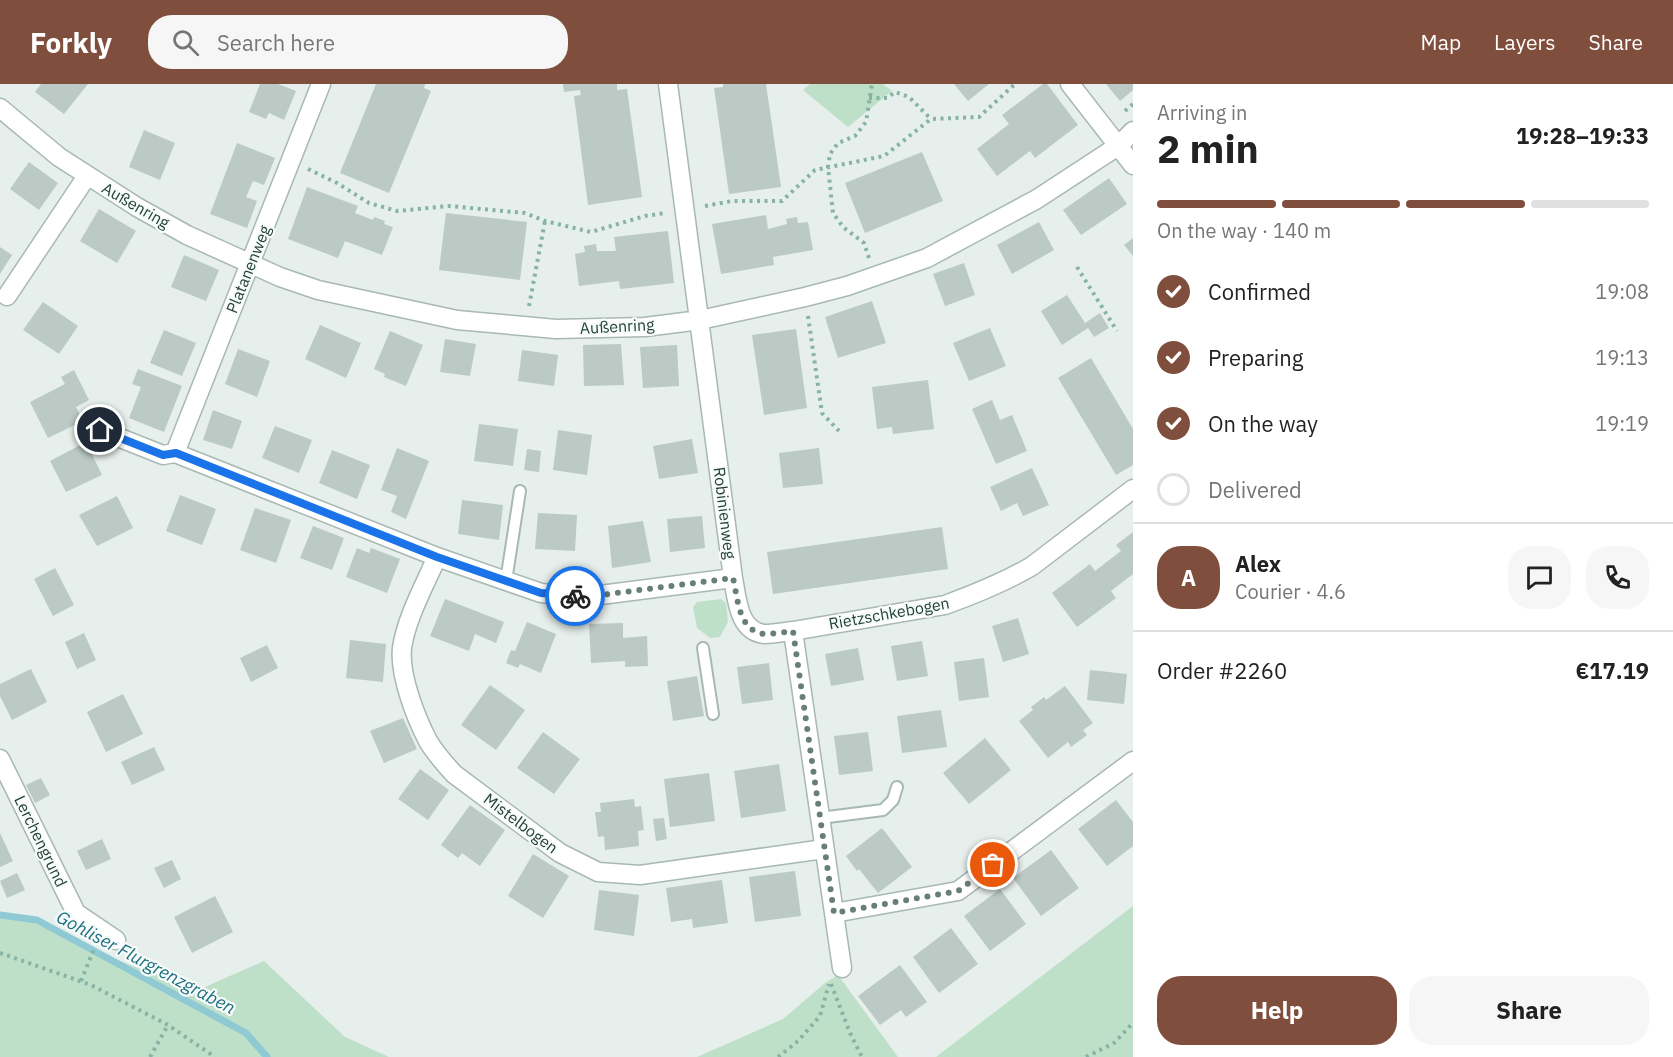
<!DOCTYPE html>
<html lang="en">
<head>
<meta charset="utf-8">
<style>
  :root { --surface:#fff; --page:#f6f6f6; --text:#222; --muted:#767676; --line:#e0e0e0; --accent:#804e3d }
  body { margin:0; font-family:"IBM Plex Sans",sans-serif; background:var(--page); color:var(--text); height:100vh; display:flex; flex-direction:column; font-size:22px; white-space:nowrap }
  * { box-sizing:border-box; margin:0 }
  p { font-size:20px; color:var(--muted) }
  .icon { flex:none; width:33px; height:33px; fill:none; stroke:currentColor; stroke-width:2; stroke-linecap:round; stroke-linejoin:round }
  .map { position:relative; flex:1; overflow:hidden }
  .details { display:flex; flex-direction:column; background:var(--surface); width:540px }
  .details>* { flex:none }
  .pin { position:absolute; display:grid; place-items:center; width:51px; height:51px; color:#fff; margin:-26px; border:3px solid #fff; border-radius:50%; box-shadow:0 2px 6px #0007 }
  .courier { position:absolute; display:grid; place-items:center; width:60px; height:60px; margin:-30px; border:4px solid #1a73e8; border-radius:50%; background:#fff; color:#222; box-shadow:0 2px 8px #0007 }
  .overview em { font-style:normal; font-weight:700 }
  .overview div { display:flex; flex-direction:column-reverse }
  .overview { display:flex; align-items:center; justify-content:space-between; height:102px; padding:0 24px }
  h1 { font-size:39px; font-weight:700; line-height:45px }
  .bar { display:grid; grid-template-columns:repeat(4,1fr); gap:9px 6px; align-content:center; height:72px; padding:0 24px }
  .bar i { height:8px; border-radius:4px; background:var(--line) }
  .bar .on { background:var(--accent) }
  .bar p { grid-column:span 4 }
  .line { display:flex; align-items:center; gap:15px; padding:0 24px; border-top:2px solid var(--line) }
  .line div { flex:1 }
  .round { display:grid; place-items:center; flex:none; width:63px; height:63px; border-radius:24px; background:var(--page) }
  ol { padding:0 24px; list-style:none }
  li { display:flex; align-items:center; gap:18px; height:66px }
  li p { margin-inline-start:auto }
  li .icon { padding:6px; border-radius:50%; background:var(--accent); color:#fff; stroke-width:4 }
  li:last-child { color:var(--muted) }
  li i { width:33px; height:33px; border:3px solid var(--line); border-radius:50% }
  .cta { display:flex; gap:12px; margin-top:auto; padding:12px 24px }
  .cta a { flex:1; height:69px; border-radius:24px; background:var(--accent); color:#fff; font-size:24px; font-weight:700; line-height:69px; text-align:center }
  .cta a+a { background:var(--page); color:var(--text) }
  header { display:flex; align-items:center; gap:36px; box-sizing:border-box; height:84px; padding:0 30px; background:var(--accent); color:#fff }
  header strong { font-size:28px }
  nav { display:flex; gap:33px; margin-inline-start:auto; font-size:21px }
  .search { width:420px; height:54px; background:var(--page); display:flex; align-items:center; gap:15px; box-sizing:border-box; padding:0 21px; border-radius:24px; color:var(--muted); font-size:22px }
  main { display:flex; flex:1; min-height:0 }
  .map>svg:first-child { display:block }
</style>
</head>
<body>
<header>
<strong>Forkly</strong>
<div class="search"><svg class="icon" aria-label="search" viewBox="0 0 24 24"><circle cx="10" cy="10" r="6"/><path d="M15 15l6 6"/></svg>Search here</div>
<nav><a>Map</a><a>Layers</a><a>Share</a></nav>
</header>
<main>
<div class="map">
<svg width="1133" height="973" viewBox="0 0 1133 973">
  <rect width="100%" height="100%" fill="#e6efeb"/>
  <path fill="#bfe0c8" d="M 810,0 L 883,0 L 892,7 L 848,43 L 803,6 Z
    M 721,515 L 726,519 L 728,538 L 720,553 L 710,554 L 697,544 L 693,523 L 697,518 Z
    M 1133,822 L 1133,973 L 936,973 Z
    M 0,831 L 37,836 L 93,867 L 198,906 L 264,877 L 345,953 L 389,973 L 0,973 Z
    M 838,891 L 898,973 L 697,973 L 783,935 L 825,899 Z"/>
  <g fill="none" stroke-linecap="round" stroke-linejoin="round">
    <path stroke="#8ec9d4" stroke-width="7" d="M 0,831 L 37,836 L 246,949 L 267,973"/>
  </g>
  <path fill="#bbcac4" d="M 41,0 L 88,0 L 64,30 L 35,8 Z
    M 260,0 L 278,0 L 296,7 L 284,36 L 269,29 L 266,35 L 249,28 Z
    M 376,0 L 425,0 L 424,4 L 431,7 L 389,109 L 340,89 Z
    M 563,0 L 617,0 L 617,6 L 627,5 L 642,113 L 588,121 L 574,12 L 581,11 L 580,6 L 564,8 Z
    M 723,0 L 766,0 L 781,103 L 729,110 L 714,4 L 723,3 Z
    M 954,0 L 989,0 L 968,17 Z
    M 1043,0 L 1047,0 L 1078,41 L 1035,74 L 1030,67 L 997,92 L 977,65 L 1009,40 L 1002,31 Z
    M 1106,0 L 1133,0 L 1133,6 L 1120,17 Z
    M 144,46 L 175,59 L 160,96 L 129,83 Z
    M 237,59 L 275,74 L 264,101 L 253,97 L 246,113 L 257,117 L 247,144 L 210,130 Z
    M 922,68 L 943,117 L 865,149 L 845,99 Z
    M 29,78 L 58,99 L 39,126 L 10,105 Z
    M 1109,94 L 1127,120 L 1081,151 L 1063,126 Z
    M 307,103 L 358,122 L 355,129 L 373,136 L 374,133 L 385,137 L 384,140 L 393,143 L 382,171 L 345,157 L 338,174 L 288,155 Z
    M 99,125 L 136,147 L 117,179 L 80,157 Z
    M 446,129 L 527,138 L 520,196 L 439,186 Z
    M 766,131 L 768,145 L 787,140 L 786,135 L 797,133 L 798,139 L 808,138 L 813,166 L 773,173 L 774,181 L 721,190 L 712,140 Z
    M 1039,138 L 1054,166 L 1012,190 L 997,161 Z
    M 668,147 L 674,199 L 620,205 L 619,197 L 579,202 L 575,170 L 585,168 L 584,162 L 596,160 L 597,167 L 616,167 L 614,153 Z
    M 1133,154 L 1133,172 L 1124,161 Z
    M 0,163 L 12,171 L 0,190 Z
    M 184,171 L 219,186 L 206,217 L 171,203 Z
    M 964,179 L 975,211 L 945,222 L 933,190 Z
    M 1067,211 L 1085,239 L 1100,229 L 1109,244 L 1094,253 L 1088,244 L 1062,261 L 1041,227 Z
    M 872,217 L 886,259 L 838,274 L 825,233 Z
    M 43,218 L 78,242 L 59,270 L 23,246 Z
    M 320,241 L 361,259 L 346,294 L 305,275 Z
    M 990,244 L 1006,282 L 969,297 L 953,259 Z
    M 796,245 L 807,324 L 764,331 L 752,251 Z
    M 164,246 L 196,259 L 182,292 L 150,279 Z
    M 390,247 L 423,261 L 406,302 L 384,293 L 385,290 L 374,285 Z
    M 445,255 L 476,260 L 470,292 L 440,288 Z
    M 621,260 L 624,301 L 584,302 L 583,261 Z
    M 677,261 L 679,302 L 643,304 L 640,263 Z
    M 238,265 L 270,277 L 257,313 L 225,300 Z
    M 522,266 L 558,271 L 554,302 L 518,297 Z
    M 1091,274 L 1133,345 L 1133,381 L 1116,391 L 1058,294 Z
    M 138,285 L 182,302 L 164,348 L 129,334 L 141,303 L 132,300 Z
    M 74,286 L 89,316 L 76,323 L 83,337 L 48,354 L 30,318 L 65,300 L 61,293 Z
    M 928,296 L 934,345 L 893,350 L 892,343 L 877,345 L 872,303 Z
    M 992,316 L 1000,336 L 1012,331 L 1027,367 L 996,380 L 972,325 Z
    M 213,326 L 242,337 L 232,365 L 203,356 Z
    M 479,340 L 518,345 L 513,382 L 474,377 Z
    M 275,342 L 312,356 L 299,389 L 262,374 Z
    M 558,346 L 592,351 L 587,391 L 553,386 Z
    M 692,355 L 698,389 L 659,395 L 653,362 Z
    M 86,358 L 102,391 L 66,408 L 50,377 Z
    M 397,364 L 429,377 L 406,435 L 391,428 L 397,412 L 381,406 Z
    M 819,364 L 823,400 L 783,404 L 779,369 Z
    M 527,365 L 541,367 L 539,388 L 524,386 Z
    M 332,366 L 370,381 L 357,415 L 319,399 Z
    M 1032,384 L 1049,421 L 1023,432 L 1017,419 L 1001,427 L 990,403 Z
    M 180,411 L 216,425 L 202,461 L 166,447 Z
    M 117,412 L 133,444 L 97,462 L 79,431 Z
    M 462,416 L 503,421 L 499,456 L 458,450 Z
    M 255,424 L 291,436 L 276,479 L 240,466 Z
    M 538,429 L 577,431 L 575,467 L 535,465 Z
    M 702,432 L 705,464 L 670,468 L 667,435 Z
    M 643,437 L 651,478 L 612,484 L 608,442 Z
    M 313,442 L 344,454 L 332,486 L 300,474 Z
    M 942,443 L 948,485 L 773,510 L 767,468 Z
    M 1133,448 L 1133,490 L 1111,507 L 1116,514 L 1077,543 L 1052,509 L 1090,480 L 1095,487 L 1121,467 L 1116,461 Z
    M 357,464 L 369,469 L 371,464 L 400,475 L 387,509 L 346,493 Z
    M 55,484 L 74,521 L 53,532 L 34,495 Z
    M 445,515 L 504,538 L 496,559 L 475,550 L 469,567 L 430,552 Z
    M 1018,534 L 1029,570 L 1003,578 L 992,542 Z
    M 527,538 L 556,550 L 541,589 L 520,580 L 518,584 L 506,579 L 511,566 L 515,567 Z
    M 623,539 L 623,554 L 647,552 L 648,582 L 625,583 L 625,577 L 591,579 L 589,540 Z
    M 84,549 L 96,576 L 77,585 L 65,558 Z
    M 350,556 L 386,560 L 383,598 L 346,594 Z
    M 922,557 L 928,592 L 897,597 L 891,562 Z
    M 267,561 L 278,584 L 251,598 L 240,574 Z
    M 858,564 L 864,596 L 831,602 L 825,570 Z
    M 984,574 L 989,613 L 959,617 L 954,578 Z
    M 769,579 L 773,616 L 742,620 L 737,583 Z
    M 31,585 L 47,618 L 12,636 L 0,612 L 0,600 Z
    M 1090,586 L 1127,590 L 1124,620 L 1087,616 Z
    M 697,592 L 704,632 L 673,637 L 667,597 Z
    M 490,601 L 525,626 L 496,666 L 461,641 Z
    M 1065,602 L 1093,639 L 1083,646 L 1087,651 L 1071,663 L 1068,658 L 1048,674 L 1019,637 L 1033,626 L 1031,623 L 1044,613 L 1046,616 Z
    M 123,610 L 143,650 L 106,668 L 87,628 Z
    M 941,626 L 947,663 L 902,669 L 897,632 Z
    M 403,634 L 417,665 L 384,679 L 370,647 Z
    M 543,648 L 580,675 L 554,710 L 517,684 Z
    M 868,648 L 873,687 L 839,691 L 834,652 Z
    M 985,654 L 1011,686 L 969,720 L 943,689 Z
    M 154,663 L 165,686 L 132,701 L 121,678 Z
    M 779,680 L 786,727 L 741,734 L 734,687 Z
    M 420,685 L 449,706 L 428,736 L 398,715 Z
    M 709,689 L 715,737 L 670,743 L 664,695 Z
    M 41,694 L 50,711 L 35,719 L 26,701 Z
    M 634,715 L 635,723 L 641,722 L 644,746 L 638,747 L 639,762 L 605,766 L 604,752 L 598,753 L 595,728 L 601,728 L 600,719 Z
    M 1116,716 L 1133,738 L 1133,762 L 1107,782 L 1078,745 Z
    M 470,721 L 505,746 L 480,782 L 462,769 L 458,774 L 441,761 Z
    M 664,734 L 667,755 L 656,757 L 653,735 Z
    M 882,744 L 912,783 L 878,809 L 859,785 L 857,787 L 846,772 Z
    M 0,749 L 13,777 L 0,783 Z
    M 102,755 L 111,775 L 86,786 L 77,767 Z
    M 1051,766 L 1079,804 L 1041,832 L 1013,794 Z
    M 533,770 L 569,792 L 543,834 L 508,812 Z
    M 172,776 L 181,795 L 164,804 L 154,784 Z
    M 795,787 L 801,832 L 755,838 L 749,793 Z
    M 17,789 L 25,806 L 7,814 L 0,797 Z
    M 722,796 L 728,839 L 693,844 L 692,835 L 671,838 L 666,804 Z
    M 1000,805 L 1026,840 L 990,867 L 964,832 Z
    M 599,806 L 639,811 L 634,852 L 594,846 Z
    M 215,812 L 233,848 L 192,869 L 174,833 Z
    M 951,844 L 978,880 L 939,909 L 913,873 Z
    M 900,881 L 927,918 L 906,933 L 901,926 L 880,941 L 858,912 Z"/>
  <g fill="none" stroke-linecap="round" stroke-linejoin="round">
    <g stroke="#a8b8b2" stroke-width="14">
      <path id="service" d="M 506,497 L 520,407
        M 703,564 L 713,630
        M 820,734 L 883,726 L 893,716 L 897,703"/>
    </g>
    <g stroke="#a8b8b2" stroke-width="21">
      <path id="minor" d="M 668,0 L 733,494 C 737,514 738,548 765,550 C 773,550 784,548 793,547 L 842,884
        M 1070,0 L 1133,81
        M 0,24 L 59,73 L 137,123 L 187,151 L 280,193 L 318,206 L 457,236 L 556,245 L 645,243 L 700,236 L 805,213 L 847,202 L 927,174 L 1037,115 L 1118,62 L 1133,47
        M 7,212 L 87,92
        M 100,346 L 163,371 L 175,369 L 437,473 L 541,509 L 585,513 L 733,494
        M 175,369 L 321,0
        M 437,473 C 425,500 406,535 402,564 C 399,591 416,634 428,657 C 435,669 444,679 454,690 L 560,769 L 598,788 L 640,791 L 824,765
        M 793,547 L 945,521 C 975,510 1005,498 1032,482 L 1133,405
        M 0,675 L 76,829 L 116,856
        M 834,829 L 958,807 L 1133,677"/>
    </g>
    <path stroke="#86b3a5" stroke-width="4" stroke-dasharray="3 4.5" stroke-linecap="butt" d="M 869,14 L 887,14 L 895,8 L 909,13 L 931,35
      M 1125,27 L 1133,20
      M 308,85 L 337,99 L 369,119 L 397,127 L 449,122 L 525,129 L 545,137 L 591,148 L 645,132 L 665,129
      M 705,122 L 732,117 L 782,117 L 815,86 L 884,72 L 931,35 L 979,33 L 1015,0
      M 869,174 L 864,159 L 843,143 L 833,129 L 828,83 L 830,70 L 838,59 L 855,52 L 866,38 L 872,0
      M 1077,183 L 1117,247
      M 529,222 L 545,137
      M 808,232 L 822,329 L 839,347
      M 0,869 L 91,901 L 168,941 L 215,973
      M 81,897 L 94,865
      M 831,900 L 850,949 L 862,973
      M 150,973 L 168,941
      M 778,973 L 798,957 L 820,932 L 829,900
      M 1086,973 L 1114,959 L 1133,939"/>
    <use href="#service" stroke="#fff" stroke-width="10"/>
    <use href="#minor" stroke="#fff" stroke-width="18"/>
  </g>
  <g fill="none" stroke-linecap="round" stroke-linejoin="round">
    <path stroke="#687f78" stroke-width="6" stroke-dasharray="0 10.8" d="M 575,512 L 585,513 L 733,494 C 738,514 738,548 765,550 C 774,550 784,548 793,547 L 834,829 L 958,807 L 993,781"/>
    <path stroke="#1a73e8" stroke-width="8" d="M 100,346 L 163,371 L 176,369 L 437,473 L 541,509 L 575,512"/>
  </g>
  <g text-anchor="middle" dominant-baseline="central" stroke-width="4.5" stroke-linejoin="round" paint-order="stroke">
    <g font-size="16" fill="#24423a" stroke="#f7fbf9">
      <text transform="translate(136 121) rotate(30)">Außenring</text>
      <text transform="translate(248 185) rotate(-68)">Platanenweg</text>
      <text transform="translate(617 242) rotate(-3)">Außenring</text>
      <text transform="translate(725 429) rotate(83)">Robinienweg</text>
      <text transform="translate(889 529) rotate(-10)">Rietzschkebogen</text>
      <text transform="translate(521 739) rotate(37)">Mistelbogen</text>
      <text transform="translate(41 757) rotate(64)">Lerchengrund</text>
    </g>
    <g font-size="18" font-style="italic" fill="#1c6f80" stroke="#f7fbf9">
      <text transform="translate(146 878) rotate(28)">Gohliser Flurgrenzgraben</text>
    </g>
  </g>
</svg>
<div class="pin" style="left:993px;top:781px;background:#ea580c"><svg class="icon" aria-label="bag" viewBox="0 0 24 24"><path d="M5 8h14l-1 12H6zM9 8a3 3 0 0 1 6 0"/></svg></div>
<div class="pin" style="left:100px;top:346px;background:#1f2937"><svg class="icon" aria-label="home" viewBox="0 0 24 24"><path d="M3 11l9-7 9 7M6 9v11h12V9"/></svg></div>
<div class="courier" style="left:575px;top:512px"><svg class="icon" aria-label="bike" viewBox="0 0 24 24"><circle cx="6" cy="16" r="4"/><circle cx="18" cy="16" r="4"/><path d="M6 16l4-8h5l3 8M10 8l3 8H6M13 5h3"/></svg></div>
</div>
<section class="details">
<div class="overview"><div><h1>2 min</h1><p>Arriving in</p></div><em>19:28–19:33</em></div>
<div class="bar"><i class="on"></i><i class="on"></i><i class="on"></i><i></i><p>On the way · 140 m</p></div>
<ol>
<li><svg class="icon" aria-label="check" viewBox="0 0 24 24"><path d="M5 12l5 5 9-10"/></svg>Confirmed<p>19:08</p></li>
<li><svg class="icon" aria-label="check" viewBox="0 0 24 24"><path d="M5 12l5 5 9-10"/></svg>Preparing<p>19:13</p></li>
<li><svg class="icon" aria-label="check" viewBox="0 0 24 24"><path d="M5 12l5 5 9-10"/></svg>On the way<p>19:19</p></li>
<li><i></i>Delivered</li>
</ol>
<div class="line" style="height:108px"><b class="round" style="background:var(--accent);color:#fff">A</b><div><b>Alex</b><p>Courier · 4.6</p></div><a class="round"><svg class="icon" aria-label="chat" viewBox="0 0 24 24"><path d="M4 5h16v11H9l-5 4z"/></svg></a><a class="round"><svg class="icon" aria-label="phone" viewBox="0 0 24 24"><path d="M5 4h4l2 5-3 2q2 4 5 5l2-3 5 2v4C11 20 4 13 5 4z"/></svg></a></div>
<div class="line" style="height:78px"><div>Order #2260</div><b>€17.19</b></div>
<div class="cta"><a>Help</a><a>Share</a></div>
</section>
</main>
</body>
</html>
